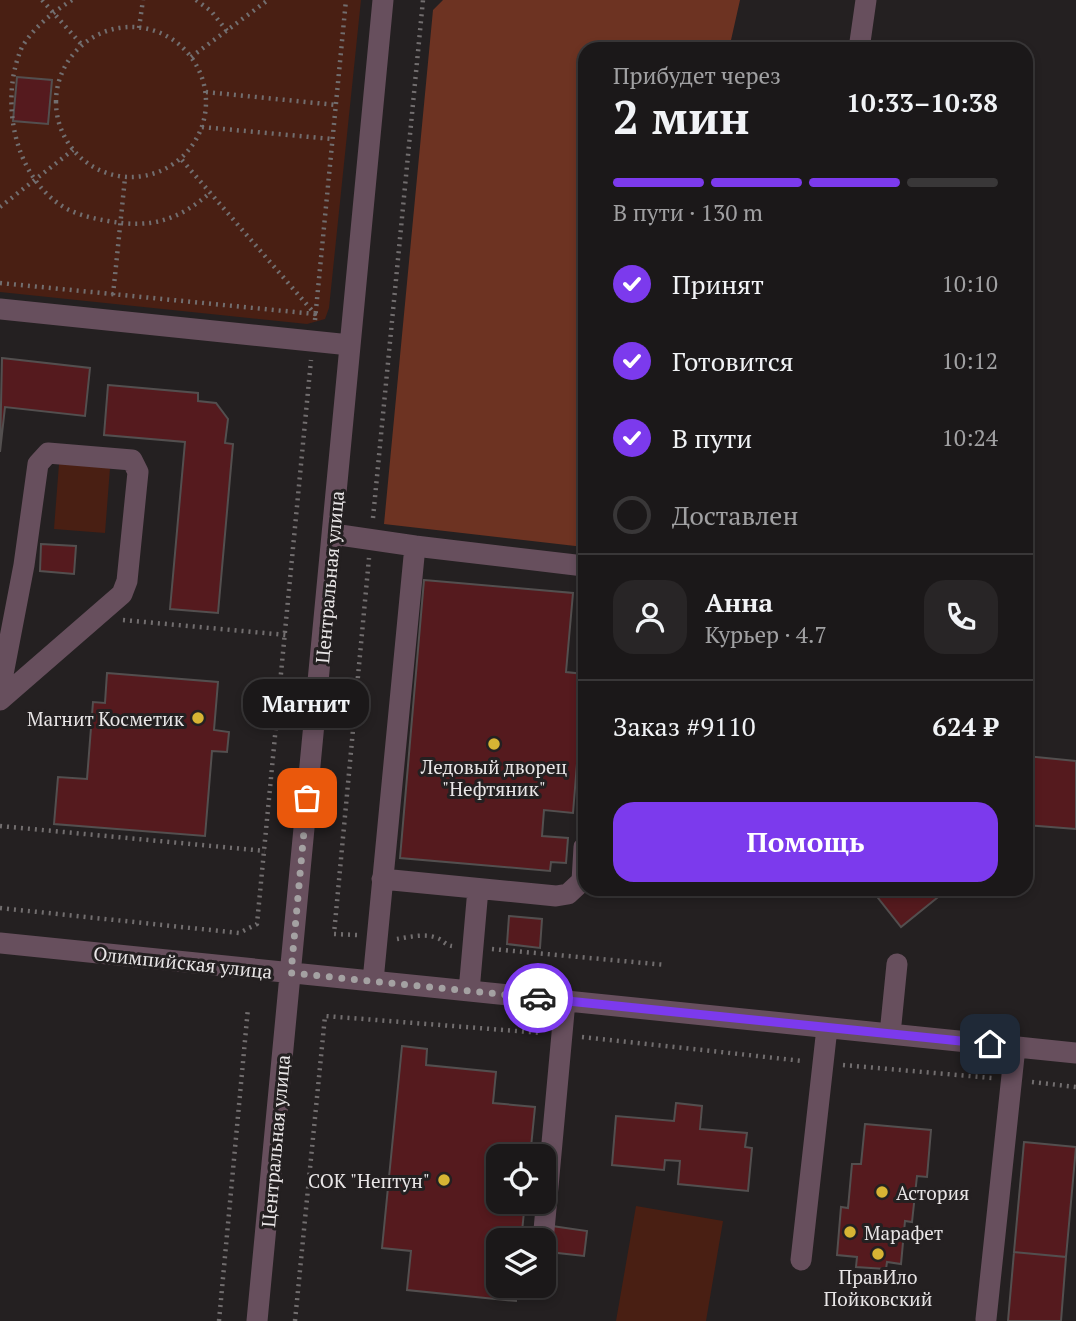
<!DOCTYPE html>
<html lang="ru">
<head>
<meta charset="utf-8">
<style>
  :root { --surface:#1b1819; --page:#282526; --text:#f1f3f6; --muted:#a0a0a2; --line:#393738; --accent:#7c3aed }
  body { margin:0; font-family:"PT Serif",serif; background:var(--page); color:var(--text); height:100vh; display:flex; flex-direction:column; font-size:26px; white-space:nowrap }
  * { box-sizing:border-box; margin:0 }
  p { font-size:23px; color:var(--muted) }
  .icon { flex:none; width:38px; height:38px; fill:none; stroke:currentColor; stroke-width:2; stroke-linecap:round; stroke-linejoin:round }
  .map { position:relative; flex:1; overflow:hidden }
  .drawer { position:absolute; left:578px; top:42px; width:455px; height:854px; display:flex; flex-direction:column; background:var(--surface); border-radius:21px; box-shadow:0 4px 10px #0003,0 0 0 2px var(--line) }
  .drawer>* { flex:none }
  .buttons { position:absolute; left:486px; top:1144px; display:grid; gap:14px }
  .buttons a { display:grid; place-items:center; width:70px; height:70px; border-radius:14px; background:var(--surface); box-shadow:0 4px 10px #0003,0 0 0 2px var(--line); font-size:35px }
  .pin { position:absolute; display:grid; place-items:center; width:60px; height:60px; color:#fff; margin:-30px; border-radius:14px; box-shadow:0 4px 10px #0006 }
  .courier { position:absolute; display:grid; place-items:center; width:70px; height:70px; margin:-35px; border:5px solid #7c3aed; border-radius:50%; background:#fff; color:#222; box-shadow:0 2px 9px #0007 }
  .bubble { position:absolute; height:49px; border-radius:21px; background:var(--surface); box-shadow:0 4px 10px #0003,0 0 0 2px var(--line); font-size:23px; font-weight:600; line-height:49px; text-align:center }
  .head em { font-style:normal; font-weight:600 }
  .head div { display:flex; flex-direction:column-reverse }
  .head { display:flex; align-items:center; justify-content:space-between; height:119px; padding:0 35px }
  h1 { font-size:46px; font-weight:600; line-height:52px }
  .bar { display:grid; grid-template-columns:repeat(4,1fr); gap:10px 7px; align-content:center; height:84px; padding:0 35px }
  .bar i { height:9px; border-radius:5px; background:var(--line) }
  .bar .on { background:var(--accent) }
  .bar p { grid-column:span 4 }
  .line { display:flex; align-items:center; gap:18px; padding:0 35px; border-top:2px solid var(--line) }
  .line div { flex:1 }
  .round { display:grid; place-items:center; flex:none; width:74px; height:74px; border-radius:21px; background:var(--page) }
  ol { padding:0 35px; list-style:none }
  li { display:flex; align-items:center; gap:21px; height:77px }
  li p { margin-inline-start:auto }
  li .icon { padding:7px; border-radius:50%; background:var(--accent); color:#fff; stroke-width:4 }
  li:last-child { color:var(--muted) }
  li i { width:38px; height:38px; border:4px solid var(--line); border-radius:50% }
  .button { display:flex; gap:14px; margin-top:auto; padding:14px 35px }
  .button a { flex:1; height:80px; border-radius:21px; background:var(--accent); color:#fff; font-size:28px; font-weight:600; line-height:80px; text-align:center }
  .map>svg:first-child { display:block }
</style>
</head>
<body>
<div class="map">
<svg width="1076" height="1321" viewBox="0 0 1076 1321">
  <rect width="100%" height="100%" fill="#242021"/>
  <path fill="#491f13" d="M 0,0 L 361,0 L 329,308 L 325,319 L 307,324 L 0,292 Z
    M 59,464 L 110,468 L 105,533 L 54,529 Z
    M 636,1206 L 723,1221 L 706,1321 L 616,1321 Z"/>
  <path fill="#6d3322" d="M 443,0 L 740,0 L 729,49 L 584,49 L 584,547 L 384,524 L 433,10 Z"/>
  <path fill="#551a1e" stroke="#534f4f" stroke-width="2" d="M 17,77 L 52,80 L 48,124 L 13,121 Z
    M 2,358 L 90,368 L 85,416 L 5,407 L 0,452 Z
    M 108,385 L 198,393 L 198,401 L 216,403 L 228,419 L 225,443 L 233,444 L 218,613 L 170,609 L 185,442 L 104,435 Z
    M 41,544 L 76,546 L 74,574 L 40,571 Z
    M 424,580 L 573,593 L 566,672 L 584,674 L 584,677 L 573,813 L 544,810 L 542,836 L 568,838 L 566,863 L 551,862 L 550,871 L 400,858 Z
    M 107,673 L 218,682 L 214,730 L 229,732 L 227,752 L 212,751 L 205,836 L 54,824 L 58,777 L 87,779 L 93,702 L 105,703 Z
    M 1026,756 L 1076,761 L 1076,829 L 1026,825 Z
    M 871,889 L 948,889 L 901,927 Z
    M 509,916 L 542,919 L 540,948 L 507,944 Z
    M 402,1046 L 427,1049 L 426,1065 L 496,1072 L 493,1103 L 535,1107 L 530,1157 L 499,1157 L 499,1202 L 525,1202 L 521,1241 L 499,1241 L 499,1286 L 517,1286 L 516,1301 L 407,1290 L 411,1251 L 382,1248 Z
    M 676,1103 L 702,1106 L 700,1129 L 747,1133 L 745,1147 L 752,1148 L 748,1191 L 678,1184 L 680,1161 L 665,1160 L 664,1170 L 612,1165 L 616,1116 L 674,1121 Z
    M 865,1124 L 931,1130 L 927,1177 L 917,1176 L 912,1222 L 905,1221 L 901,1264 L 887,1262 L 886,1269 L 856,1267 L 857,1257 L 837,1255 L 841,1207 L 848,1208 L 852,1164 L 861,1164 Z
    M 1024,1142 L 1076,1147 L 1066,1257 L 1014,1252 Z
    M 552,1226 L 587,1231 L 584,1256 L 549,1252 Z
    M 1014,1252 L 1066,1257 L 1061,1321 L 1008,1321 Z"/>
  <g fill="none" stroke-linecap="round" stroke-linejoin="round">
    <path stroke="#726e6f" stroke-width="4.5" stroke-dasharray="2 5" stroke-linecap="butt" d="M 42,0 L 82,45
      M 72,0 C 53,12 34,27 22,47 C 0,97 12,171 59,204 C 73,214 91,218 108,221 C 151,229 179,220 211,192
      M 196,0 L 211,11 L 227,31
      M56 102a75 75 0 1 1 150 0a75 75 0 1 1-150 0Z
      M 139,28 L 143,0
      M 191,57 L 268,0
      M 206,92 L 336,105
      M 202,127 L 332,139
      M 0,207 L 73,150
      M 0,283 L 315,314 L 181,159
      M 113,295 L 125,178
      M 315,320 L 346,0
      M 373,518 L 423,0
      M 123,620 L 286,635
      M 0,826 L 265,851
      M 0,908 L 239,933 L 257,924 L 311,360
      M 357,935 L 334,934 L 369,558
      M 397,939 C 409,937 426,933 437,938 C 443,940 445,945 452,946
      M 492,949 L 666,965
      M 582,1037 L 803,1061
      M 843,1065 L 992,1078
      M 1032,1082 L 1076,1087
      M 219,1321 L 248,1008
      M 295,1321 L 325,1016 L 542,1033"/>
    <path stroke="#674f5d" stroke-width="21" d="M 859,49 L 866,0
      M 0,309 L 350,345
      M 333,534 L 415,546 L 373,981
      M 415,546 L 584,566
      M 0,690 L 24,565 L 38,464 L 48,453 L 132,460 L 138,472 L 127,581 L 122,594 L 0,700
      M 382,879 L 556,896 L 568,894 L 582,881 L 584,847
      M 0,943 L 1076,1053
      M 469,991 L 478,889
      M 890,1034 L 897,964
      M 543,1241 L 565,1001
      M 801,1260 L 827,1028
      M 986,1319 L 1015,1047
      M 257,1321 L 383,0"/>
  </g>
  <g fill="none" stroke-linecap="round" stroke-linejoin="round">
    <path stroke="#a4a1a2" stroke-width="7" stroke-dasharray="0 12.6" d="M 307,798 L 291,973 L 538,998"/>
    <path stroke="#7c3aed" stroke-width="9" d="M 538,998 L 990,1044"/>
  </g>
  <g fill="#d7b434" stroke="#242021" stroke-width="2.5">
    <circle cx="198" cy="718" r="7"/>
    <circle cx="494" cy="744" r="7"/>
    <circle cx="444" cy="1180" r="7"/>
    <circle cx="882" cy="1192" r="7"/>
    <circle cx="850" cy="1232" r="7"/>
    <circle cx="878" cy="1254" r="7"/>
  </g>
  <g text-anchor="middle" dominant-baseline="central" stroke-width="6" stroke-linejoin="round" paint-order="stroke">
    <g font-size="19" fill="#e9e6e7" stroke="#242021">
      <text transform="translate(329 577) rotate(-85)">Центральная улица</text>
      <text transform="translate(183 962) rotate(6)">Олимпийская улица</text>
      <text transform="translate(275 1141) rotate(-85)">Центральная улица</text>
    </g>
    <g font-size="19" fill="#e9e6e7" stroke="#242021" text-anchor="end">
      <text x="184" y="718">Магнит Косметик</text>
      <text x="494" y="766" text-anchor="middle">Ледовый дворец<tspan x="494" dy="22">"Нефтяник"</tspan></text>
      <text x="430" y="1180">СОК "Нептун"</text>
      <text x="896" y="1192" text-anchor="start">Астория</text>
      <text x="864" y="1232" text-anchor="start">Марафет</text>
      <text x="878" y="1276" text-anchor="middle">ПравИло<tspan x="878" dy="22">Пойковский</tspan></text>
    </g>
  </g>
</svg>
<div class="buttons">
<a><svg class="icon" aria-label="locate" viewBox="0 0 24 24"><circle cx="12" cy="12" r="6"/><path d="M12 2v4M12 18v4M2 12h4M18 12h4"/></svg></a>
<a><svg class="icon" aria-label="layers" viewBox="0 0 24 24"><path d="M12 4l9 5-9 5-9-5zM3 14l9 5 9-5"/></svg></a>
</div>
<div class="pin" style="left:307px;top:798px;background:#ea580c"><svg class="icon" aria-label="bag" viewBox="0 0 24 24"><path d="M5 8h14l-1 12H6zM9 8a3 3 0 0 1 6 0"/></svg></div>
<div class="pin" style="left:990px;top:1044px;background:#1f2937"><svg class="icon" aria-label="home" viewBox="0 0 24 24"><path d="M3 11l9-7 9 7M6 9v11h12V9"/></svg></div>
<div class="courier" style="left:538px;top:998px"><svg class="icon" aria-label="car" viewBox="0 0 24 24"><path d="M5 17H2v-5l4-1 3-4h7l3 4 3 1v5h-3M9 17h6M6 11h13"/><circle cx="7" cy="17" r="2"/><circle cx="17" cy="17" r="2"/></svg></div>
<div class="bubble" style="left:243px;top:679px;width:126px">Магнит</div>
<section class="drawer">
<div class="head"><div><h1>2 мин</h1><p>Прибудет через</p></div><em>10:33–10:38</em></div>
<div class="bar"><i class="on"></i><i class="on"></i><i class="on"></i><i></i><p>В пути · 130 m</p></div>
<ol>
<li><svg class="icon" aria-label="check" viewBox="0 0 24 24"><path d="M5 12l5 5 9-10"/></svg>Принят<p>10:10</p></li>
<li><svg class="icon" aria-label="check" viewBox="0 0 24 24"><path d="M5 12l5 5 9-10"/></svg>Готовится<p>10:12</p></li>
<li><svg class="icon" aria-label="check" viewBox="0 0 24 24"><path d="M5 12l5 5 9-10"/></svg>В пути<p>10:24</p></li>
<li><i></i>Доставлен</li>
</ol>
<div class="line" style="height:126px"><a class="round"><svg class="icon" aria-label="person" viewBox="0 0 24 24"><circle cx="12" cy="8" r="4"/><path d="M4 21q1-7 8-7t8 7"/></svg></a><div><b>Анна</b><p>Курьер · 4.7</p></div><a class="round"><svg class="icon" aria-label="phone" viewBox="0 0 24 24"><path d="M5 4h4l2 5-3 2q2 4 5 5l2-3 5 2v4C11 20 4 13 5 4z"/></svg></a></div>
<div class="line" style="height:91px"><div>Заказ #9110</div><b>624 ₽</b></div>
<div class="button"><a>Помощь</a></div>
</section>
</div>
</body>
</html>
